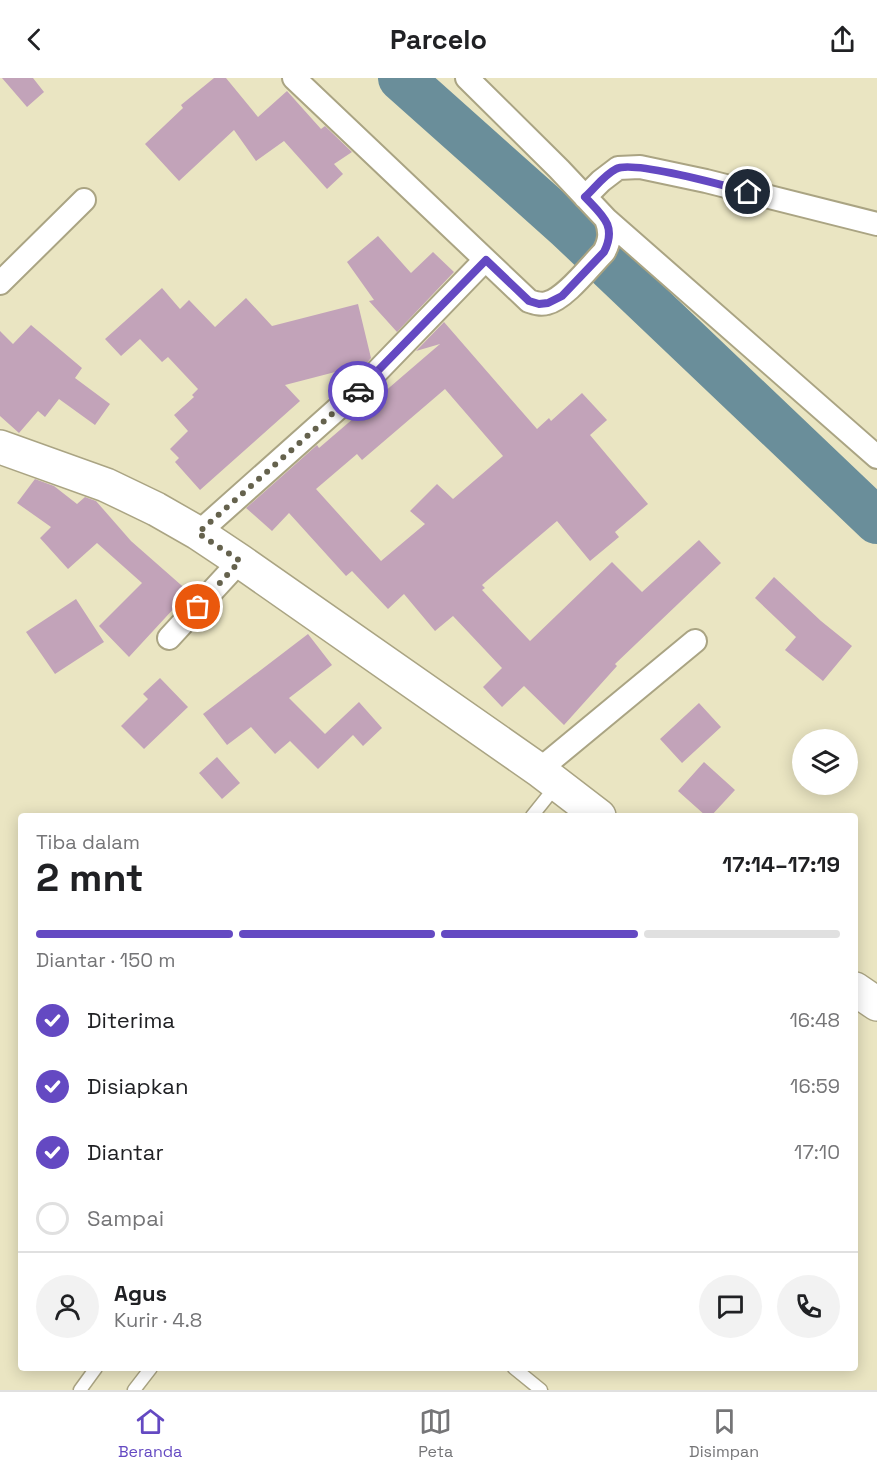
<!DOCTYPE html>
<html lang="id">
<head>
<meta charset="utf-8">
<style>
  :root { --surface:#fff; --page:#f2f2f2; --text:#202124; --muted:#757577; --line:#e0e0e0; --accent:#6449c2 }
  body { margin:0; font-family:"Space Grotesk",sans-serif; background:var(--page); color:var(--text); height:100vh; display:flex; flex-direction:column; font-size:22px; white-space:nowrap }
  * { box-sizing:border-box; margin:0 }
  p { font-size:20px; color:var(--muted) }
  .icon { flex:none; width:33px; height:33px; fill:none; stroke:currentColor; stroke-width:2; stroke-linecap:round; stroke-linejoin:round }
  .map { position:relative; flex:1; overflow:hidden }
  .panel { position:absolute; left:18px; top:735px; width:840px; height:558px; display:flex; flex-direction:column; background:var(--surface); border-radius:6px; box-shadow:0 3px 15px #0003 }
  .panel>* { flex:none }
  .fabs { position:absolute; left:792px; top:651px; display:grid; gap:12px }
  .fabs a { display:grid; place-items:center; width:66px; height:66px; border-radius:50%; background:var(--surface); box-shadow:0 3px 15px #0003; font-size:30px }
  .pin { position:absolute; display:grid; place-items:center; width:51px; height:51px; color:#fff; margin:-26px; border:3px solid #fff; border-radius:50%; box-shadow:0 2px 6px #0007 }
  .courier { position:absolute; display:grid; place-items:center; width:60px; height:60px; margin:-30px; border:4px solid #6449c2; border-radius:50%; background:#fff; color:#222; box-shadow:0 2px 8px #0007 }
  .summary em { font-style:normal; font-weight:700 }
  .summary div { display:flex; flex-direction:column-reverse }
  .summary { display:flex; align-items:center; justify-content:space-between; height:102px; padding:0 18px }
  h1 { font-size:39px; font-weight:700; line-height:45px }
  .bar { display:grid; grid-template-columns:repeat(4,1fr); gap:9px 6px; align-content:center; height:72px; padding:0 18px }
  .bar i { height:8px; border-radius:4px; background:var(--line) }
  .bar .current { background:var(--accent) }
  .bar p { grid-column:span 4 }
  .line { display:flex; align-items:center; gap:15px; padding:0 18px; border-top:2px solid var(--line) }
  .line div { flex:1 }
  .round { display:grid; place-items:center; flex:none; width:63px; height:63px; border-radius:32px; background:var(--page) }
  ol { padding:0 18px; list-style:none }
  li { display:flex; align-items:center; gap:18px; height:66px }
  li p { margin-inline-start:auto }
  li .icon { padding:6px; border-radius:50%; background:var(--accent); color:#fff; stroke-width:4 }
  li:last-child { color:var(--muted) }
  li i { width:33px; height:33px; border:3px solid var(--line); border-radius:50% }
  header { display:flex; justify-content:space-between; align-items:center; height:78px; padding:0 18px; background:var(--surface); font-size:27px; font-weight:700 }
  .tabs { display:flex; justify-content:space-around; align-items:center; height:84px; border-top:2px solid var(--line); background:var(--surface); font-size:16px; color:var(--muted) }
  .tabs a { display:grid; justify-items:center; gap:3px }
  .tabs .current { color:var(--accent) }
  .map>svg:first-child { display:block }
</style>
</head>
<body>
<header><svg class="icon" aria-label="back" viewBox="0 0 24 24"><path d="M15 5l-7 7 7 7"/></svg>Parcelo<svg class="icon" aria-label="share" viewBox="0 0 24 24"><path d="M12 15V3M7 8l5-5 5 5M5 13v7h14v-7"/></svg></header>
<div class="map">
<svg width="877" height="1312" viewBox="0 0 877 1312">
  <rect width="100%" height="100%" fill="#eae5c2"/>
  <g fill="none" stroke-linecap="round" stroke-linejoin="round">
    <path stroke="#6a8e9a" stroke-width="46" d="M 401,0 L 568,149 L 877,443"/>
  </g>
  <path fill="#c2a3b9" fill-rule="evenodd" d="M 2,0 L 33,0 L 44,14 L 27,29 Z
    M 214,0 L 226,0 L 258,39 L 287,13 L 321,51 L 325,48 L 352,74 L 334,86 L 343,96 L 327,111 L 284,63 L 256,83 L 234,52 L 179,103 L 145,66 L 183,30 L 181,27 Z
    M 378,158 L 411,195 L 433,174 L 454,194 L 397,254 L 369,223 L 374,222 L 347,184 Z
    M 162,210 L 180,231 L 189,222 L 215,249 L 246,220 L 272,248 L 358,226 L 371,280 L 366,286 L 285,307 L 300,323 L 200,412 L 175,384 L 179,380 L 170,371 L 188,353 L 174,337 L 194,319 L 192,317 L 198,311 L 168,279 L 162,284 L 140,261 L 121,278 L 105,261 Z
    M 444,244 L 537,351 L 549,340 L 551,343 L 582,315 L 607,342 L 590,357 L 648,426 L 615,454 L 619,459 L 590,483 L 557,443 L 482,507 L 485,510 L 482,512 L 530,563 L 612,484 L 642,514 L 699,462 L 721,485 L 615,586 L 617,588 L 564,647 L 524,608 L 502,629 L 483,609 L 502,590 L 453,538 L 435,553 L 404,516 L 388,531 L 352,493 L 346,498 L 289,435 L 272,453 L 246,430 L 317,367 L 319,370 L 440,266 L 416,273 ZM 445,311 L 503,378 L 453,421 L 437,406 L 410,433 L 425,446 L 381,483 L 316,411 L 357,376 L 362,382 Z
    M 31,247 L 82,290 L 75,300 L 110,326 L 95,347 L 59,321 L 45,339 L 38,333 L 19,355 L 0,338 L 0,253 L 13,266 Z
    M 35,401 L 54,408 L 77,426 L 85,419 L 96,423 L 131,463 L 189,514 L 129,579 L 99,548 L 142,505 L 97,465 L 68,491 L 40,460 L 51,449 L 17,425 Z
    M 774,499 L 821,543 L 852,568 L 823,603 L 785,572 L 796,559 L 755,520 Z
    M 76,521 L 104,564 L 55,596 L 26,554 Z
    M 308,556 L 332,587 L 289,620 L 325,656 L 359,624 L 382,650 L 363,668 L 353,657 L 318,691 L 290,663 L 275,676 L 251,649 L 227,667 L 203,636 Z
    M 160,600 L 188,629 L 144,671 L 121,648 L 148,621 L 143,616 Z
    M 699,625 L 721,649 L 682,685 L 660,661 Z
    M 217,679 L 240,705 L 222,721 L 199,695 Z
    M 704,684 L 735,712 L 711,738 L 706,738 L 678,713 Z"/>
  <g fill="none" stroke-linecap="round" stroke-linejoin="round">
    <g stroke="#aaa483" stroke-width="15">
      <path id="lane" d="M 532,738 L 556,708
        M 514,1290 L 541,1312
        M 80,1312 L 96,1290
        M 134,1312 L 151,1290"/>
    </g>
    <g stroke="#aaa483" stroke-width="26">
      <path id="street" d="M 294,0 L 529,223 C 535,225 541,227 547,225 C 565,221 590,188 604,174 C 610,163 611,154 606,141 L 559,91 L 467,0
        M 585,119 L 601,103 L 618,90 L 640,89 L 706,103 L 877,146
        M 606,141 L 877,379
        M 0,205 L 84,122
        M 198,455 L 363,308 L 485,182
        M 169,560 L 240,483
        M 539,692 L 695,563"/>
    </g>
    <g stroke="#aaa483" stroke-width="36">
      <path id="secondary" d="M 0,369 L 106,407 L 156,431 L 198,455 L 240,483 L 539,692 L 599,738
        M 855,911 L 877,926"/>
    </g>
    <use href="#lane" stroke="#fff" stroke-width="12"/>
    <use href="#street" stroke="#fff" stroke-width="22"/>
    <use href="#secondary" stroke="#fff" stroke-width="33"/>
  </g>
  <g fill="none" stroke-linecap="round" stroke-linejoin="round">
    <path stroke="#65624d" stroke-width="6" stroke-dasharray="0 10.8" d="M 198,529 L 240,483 L 198,455 L 358,313"/>
    <path stroke="#6449c2" stroke-width="8" d="M 358,313 L 486,182 L 529,223 L 539,226 L 548,225 L 562,218 L 604,174 C 617,148 603,138 585,119 C 595,110 604,97 616,91 C 632,82 726,108 748,114"/>
  </g>
</svg>
<div class="fabs">
<a><svg class="icon" aria-label="layers" viewBox="0 0 24 24"><path d="M12 4l9 5-9 5-9-5zM3 14l9 5 9-5"/></svg></a>
</div>
<div class="pin" style="left:198px;top:529px;background:#ea580c"><svg class="icon" aria-label="bag" viewBox="0 0 24 24"><path d="M5 8h14l-1 12H6zM9 8a3 3 0 0 1 6 0"/></svg></div>
<div class="pin" style="left:748px;top:114px;background:#1f2937"><svg class="icon" aria-label="home" viewBox="0 0 24 24"><path d="M3 11l9-7 9 7M6 9v11h12V9"/></svg></div>
<div class="courier" style="left:358px;top:313px"><svg class="icon" aria-label="car" viewBox="0 0 24 24"><path d="M5 17H2v-5l4-1 3-4h7l3 4 3 1v5h-3M9 17h6M6 11h13"/><circle cx="7" cy="17" r="2"/><circle cx="17" cy="17" r="2"/></svg></div>
<section class="panel">
<div class="summary"><div><h1>2 mnt</h1><p>Tiba dalam</p></div><em>17:14–17:19</em></div>
<div class="bar"><i class="current"></i><i class="current"></i><i class="current"></i><i></i><p>Diantar · 150 m</p></div>
<ol>
<li><svg class="icon" aria-label="check" viewBox="0 0 24 24"><path d="M5 12l5 5 9-10"/></svg>Diterima<p>16:48</p></li>
<li><svg class="icon" aria-label="check" viewBox="0 0 24 24"><path d="M5 12l5 5 9-10"/></svg>Disiapkan<p>16:59</p></li>
<li><svg class="icon" aria-label="check" viewBox="0 0 24 24"><path d="M5 12l5 5 9-10"/></svg>Diantar<p>17:10</p></li>
<li><i></i>Sampai</li>
</ol>
<div class="line" style="height:108px"><a class="round"><svg class="icon" aria-label="person" viewBox="0 0 24 24"><circle cx="12" cy="8" r="4"/><path d="M4 21q1-7 8-7t8 7"/></svg></a><div><b>Agus</b><p>Kurir · 4.8</p></div><a class="round"><svg class="icon" aria-label="chat" viewBox="0 0 24 24"><path d="M4 5h16v11H9l-5 4z"/></svg></a><a class="round"><svg class="icon" aria-label="phone" viewBox="0 0 24 24"><path d="M5 4h4l2 5-3 2q2 4 5 5l2-3 5 2v4C11 20 4 13 5 4z"/></svg></a></div>
</section>
</div>
<nav class="tabs">
<a class="current"><svg class="icon" aria-label="home" viewBox="0 0 24 24"><path d="M3 11l9-7 9 7M6 9v11h12V9"/></svg>Beranda</a>
<a><svg class="icon" aria-label="map" viewBox="0 0 24 24"><path d="M3 6l6-2 6 2 6-2v14l-6 2-6-2-6 2zM9 4v14M15 6v14"/></svg>Peta</a>
<a><svg class="icon" aria-label="saved" viewBox="0 0 24 24"><path d="M7 4h10v16l-5-4-5 4z"/></svg>Disimpan</a>
</nav>
</body>
</html>
